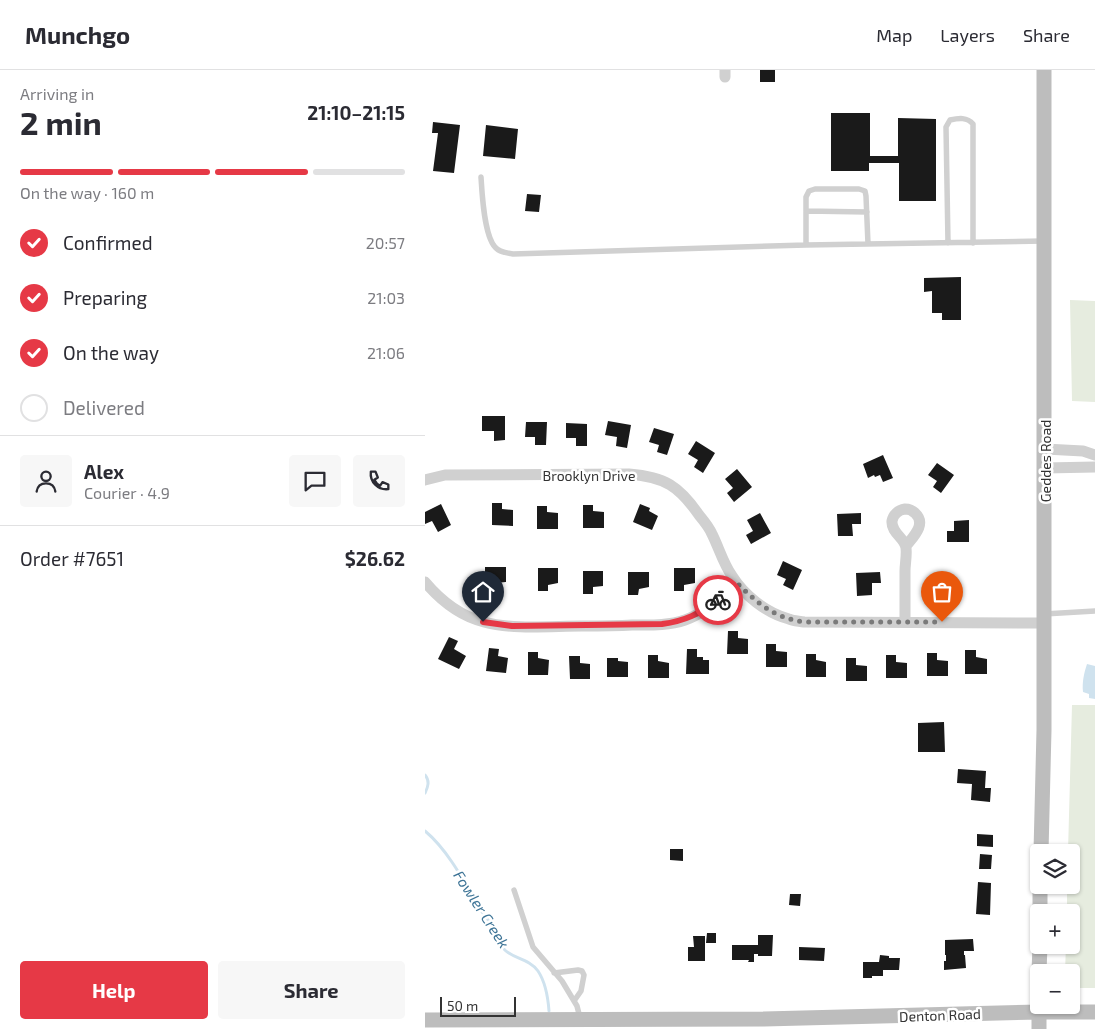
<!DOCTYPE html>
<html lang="en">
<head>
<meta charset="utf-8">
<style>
  :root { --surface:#fff; --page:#f7f7f7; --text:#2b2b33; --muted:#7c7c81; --line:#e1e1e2; --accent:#e63946 }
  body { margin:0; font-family:"Exo 2",sans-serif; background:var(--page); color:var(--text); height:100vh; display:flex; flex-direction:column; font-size:19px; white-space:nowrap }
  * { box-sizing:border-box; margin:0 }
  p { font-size:16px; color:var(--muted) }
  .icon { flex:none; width:28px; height:28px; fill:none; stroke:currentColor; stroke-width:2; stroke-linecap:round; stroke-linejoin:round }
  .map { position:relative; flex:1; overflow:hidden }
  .details { display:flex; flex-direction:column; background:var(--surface); width:425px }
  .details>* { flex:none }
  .controls { position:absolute; left:605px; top:774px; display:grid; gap:10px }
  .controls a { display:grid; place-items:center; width:50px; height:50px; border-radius:5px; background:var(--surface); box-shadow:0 1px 4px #0004; font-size:25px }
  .scale { position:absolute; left:15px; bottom:12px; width:76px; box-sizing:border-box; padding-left:5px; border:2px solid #333; border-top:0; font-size:14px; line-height:18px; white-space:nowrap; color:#333; -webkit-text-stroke:4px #fff; paint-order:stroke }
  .pin { position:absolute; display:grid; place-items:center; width:42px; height:42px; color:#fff; margin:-51px -21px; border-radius:50% 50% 50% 0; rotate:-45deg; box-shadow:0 0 5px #0007 }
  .pin .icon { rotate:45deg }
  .courier { position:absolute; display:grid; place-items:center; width:50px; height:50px; margin:-25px; border:4px solid #e63946; border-radius:50%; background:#fff; color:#222; box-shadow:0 1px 6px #0007 }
  .head em { font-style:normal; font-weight:700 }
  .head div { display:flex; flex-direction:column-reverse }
  .head { display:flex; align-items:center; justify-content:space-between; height:85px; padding:0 20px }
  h1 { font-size:32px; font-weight:700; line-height:38px }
  .bar { display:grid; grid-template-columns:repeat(4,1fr); gap:8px 5px; align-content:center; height:60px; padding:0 20px }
  .bar i { height:6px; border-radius:4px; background:var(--line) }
  .bar .current { background:var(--accent) }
  .bar p { grid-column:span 4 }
  .line { display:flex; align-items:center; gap:12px; padding:0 20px; border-top:1px solid var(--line) }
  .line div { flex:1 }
  .round { display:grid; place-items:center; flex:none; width:52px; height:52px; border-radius:5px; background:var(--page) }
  ol { padding:0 20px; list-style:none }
  li { display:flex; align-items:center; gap:15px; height:55px }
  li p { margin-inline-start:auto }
  li .icon { padding:5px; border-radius:50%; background:var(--accent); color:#fff; stroke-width:4 }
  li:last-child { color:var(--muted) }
  li i { width:28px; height:28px; border:2px solid var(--line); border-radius:50% }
  .cta { display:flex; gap:10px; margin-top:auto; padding:10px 20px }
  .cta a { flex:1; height:58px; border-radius:5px; background:var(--accent); color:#fff; font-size:20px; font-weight:700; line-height:58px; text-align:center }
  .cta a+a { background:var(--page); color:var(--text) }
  header { display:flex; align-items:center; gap:30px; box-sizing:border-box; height:70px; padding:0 25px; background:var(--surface); border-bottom:1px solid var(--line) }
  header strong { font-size:24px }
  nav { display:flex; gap:28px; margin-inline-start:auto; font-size:18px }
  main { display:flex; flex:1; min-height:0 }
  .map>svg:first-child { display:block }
</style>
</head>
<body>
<header>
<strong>Munchgo</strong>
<nav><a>Map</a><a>Layers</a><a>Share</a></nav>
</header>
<main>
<section class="details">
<div class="head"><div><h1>2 min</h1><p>Arriving in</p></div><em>21:10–21:15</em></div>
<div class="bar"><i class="current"></i><i class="current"></i><i class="current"></i><i></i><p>On the way · 160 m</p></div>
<ol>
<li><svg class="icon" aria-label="check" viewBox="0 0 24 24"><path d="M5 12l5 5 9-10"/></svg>Confirmed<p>20:57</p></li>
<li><svg class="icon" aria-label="check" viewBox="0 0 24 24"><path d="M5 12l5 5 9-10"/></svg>Preparing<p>21:03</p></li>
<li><svg class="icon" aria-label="check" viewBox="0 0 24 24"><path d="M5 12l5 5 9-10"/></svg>On the way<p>21:06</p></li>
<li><i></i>Delivered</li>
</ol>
<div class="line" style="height:90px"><a class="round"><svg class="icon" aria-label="person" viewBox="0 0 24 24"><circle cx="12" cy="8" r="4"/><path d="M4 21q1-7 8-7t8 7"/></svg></a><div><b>Alex</b><p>Courier · 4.9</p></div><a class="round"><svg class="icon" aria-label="chat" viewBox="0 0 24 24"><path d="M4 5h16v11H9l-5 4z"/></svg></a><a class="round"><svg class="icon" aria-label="phone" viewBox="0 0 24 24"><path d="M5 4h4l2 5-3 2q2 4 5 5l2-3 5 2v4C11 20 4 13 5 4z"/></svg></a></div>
<div class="line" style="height:65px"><div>Order #7651</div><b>$26.62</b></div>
<div class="cta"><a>Help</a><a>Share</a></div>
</section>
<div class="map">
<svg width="670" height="959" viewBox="0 0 670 959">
  <rect width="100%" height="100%" fill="#fff"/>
  <path fill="#e6ecdf" d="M 645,230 L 670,231 L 670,332 L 647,331 Z
    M 647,635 L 670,635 L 670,918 L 646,918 L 646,902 L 640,902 L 641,875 L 646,875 L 646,842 L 642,842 L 642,815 L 646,815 L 646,782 L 643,782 Z"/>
  <path fill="#cfe2ee" d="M 662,594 L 670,596 L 670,629 L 664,628 L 664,624 L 658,622 C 657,612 659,603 662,594 Z"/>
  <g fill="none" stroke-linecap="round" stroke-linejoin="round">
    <path stroke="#cfe2ee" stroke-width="3" d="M 0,705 C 5,711 3,717 0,723
      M 0,761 C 23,780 40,813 55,839 C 59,845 64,851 68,857 C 72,864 74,872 78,878 C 85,888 104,888 113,901 C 121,913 123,927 124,941"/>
  </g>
  <path fill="#1a1a1a" d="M 335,0 L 350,0 L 350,12 L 335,12 Z
    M 406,43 L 445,43 L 445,86 L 473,86 L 473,48 L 511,49 L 511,131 L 474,131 L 474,93 L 444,93 L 444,101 L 406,101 Z
    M 8,52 L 35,55 L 29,103 L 8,101 L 13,63 L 7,63 Z
    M 61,55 L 93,59 L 90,89 L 58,86 Z
    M 102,124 L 116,125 L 114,142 L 100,141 Z
    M 536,207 L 536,250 L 517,250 L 517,243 L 507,243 L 507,221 L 499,222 L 499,208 Z
    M 57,346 L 80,346 L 80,370 L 69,371 L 69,361 L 57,361 Z
    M 183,351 L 206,355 L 202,378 L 191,376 L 192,367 L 180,365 Z
    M 101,352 L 122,352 L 121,375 L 110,375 L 110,367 L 100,367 Z
    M 141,353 L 162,354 L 162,376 L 151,376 L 151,368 L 141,368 Z
    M 229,358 L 249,364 L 242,385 L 232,382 L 234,375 L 224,372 Z
    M 271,371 L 290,383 L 278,403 L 269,397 L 273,390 L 263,384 Z
    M 458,385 L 468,408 L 458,412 L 455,405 L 450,407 L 449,405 L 443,408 L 438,394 Z
    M 512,393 L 529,405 L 516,423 L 508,417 L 512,411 L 503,405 Z
    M 312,399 L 327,417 L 309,432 L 302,423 L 308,418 L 300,409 Z
    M 67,433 L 77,433 L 77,439 L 88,440 L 88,456 L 67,455 Z
    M 16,434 L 26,455 L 13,462 L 7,451 L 0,454 L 0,442 Z
    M 215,434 L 225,438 L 224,441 L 233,446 L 227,460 L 208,452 Z
    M 158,435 L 168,435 L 168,441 L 179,442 L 179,458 L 158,458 Z
    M 112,436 L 122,436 L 122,442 L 133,443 L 133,459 L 112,459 Z
    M 335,443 L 346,463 L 326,474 L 321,465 L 328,461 L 322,450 Z
    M 436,443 L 436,454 L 427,454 L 428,466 L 413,466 L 412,444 Z
    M 544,450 L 544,472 L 522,472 L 522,461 L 529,461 L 529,451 Z
    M 358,491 L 377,500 L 368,520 L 358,515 L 361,509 L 352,505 Z
    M 60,497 L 81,497 L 81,512 L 70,513 L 70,519 L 60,519 Z
    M 113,498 L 133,498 L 133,513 L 123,515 L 123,521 L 113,521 Z
    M 249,498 L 270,498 L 270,513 L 259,515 L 259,521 L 249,521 Z
    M 158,501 L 178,501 L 178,516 L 168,517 L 168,524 L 158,524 Z
    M 203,502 L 224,502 L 224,517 L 214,519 L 213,525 L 203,525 Z
    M 455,502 L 456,513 L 447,513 L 447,525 L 432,526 L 431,503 Z
    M 512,506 L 527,506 L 527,527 L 505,527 L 505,517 L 512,517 Z
    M 303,561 L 313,561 L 313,568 L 323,569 L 323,584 L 302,584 Z
    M 24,567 L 33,571 L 29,579 L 41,586 L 34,599 L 13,589 Z
    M 341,574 L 351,574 L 351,581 L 362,582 L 362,597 L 341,597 Z
    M 64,578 L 74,579 L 73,586 L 83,588 L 81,603 L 61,601 Z
    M 262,579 L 272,579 L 272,587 L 278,587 L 278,590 L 284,590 L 284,604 L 261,604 Z
    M 540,580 L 551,580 L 551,587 L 562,589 L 562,604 L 540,604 Z
    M 103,582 L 113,582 L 113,588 L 124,590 L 123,605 L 103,605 Z
    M 502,583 L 512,583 L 512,590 L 523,591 L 523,606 L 502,606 Z
    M 381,584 L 391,584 L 391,590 L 401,592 L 401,607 L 381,607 Z
    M 223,585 L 233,585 L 233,591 L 244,593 L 244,608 L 223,608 Z
    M 461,585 L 471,585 L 471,592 L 482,593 L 482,608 L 461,608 Z
    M 144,586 L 155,586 L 155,593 L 165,594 L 165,609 L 145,609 Z
    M 182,588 L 193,588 L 193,591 L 203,592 L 203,607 L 182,607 Z
    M 421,588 L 431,588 L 431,595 L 442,596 L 442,611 L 421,611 Z
    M 519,652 L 520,682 L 493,682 L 493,653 Z
    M 533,699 L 561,701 L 560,718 L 566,718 L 565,732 L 546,730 L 547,714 L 532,713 Z
    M 552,764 L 568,765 L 568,777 L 552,776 Z
    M 245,779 L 258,779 L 258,791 L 245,790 Z
    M 555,784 L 567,785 L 566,799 L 554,799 Z
    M 553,812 L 566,813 L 565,845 L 551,844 Z
    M 365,824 L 376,824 L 375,836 L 364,835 Z
    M 282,863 L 291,863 L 291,873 L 281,873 Z
    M 333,865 L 348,865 L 347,886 L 333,886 L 333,884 L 329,884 L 329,892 L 323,892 L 324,890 L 307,890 L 307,875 L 333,875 Z
    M 268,866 L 280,866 L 280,891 L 263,891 L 263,877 L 269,877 Z
    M 548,869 L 549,881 L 539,881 L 539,885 L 540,885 L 541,898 L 519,900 L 519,891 L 521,891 L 521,885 L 520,885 L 520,870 Z
    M 374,877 L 400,878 L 399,891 L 374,890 Z
    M 455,885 L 464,886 L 464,888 L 475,888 L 474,900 L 458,900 L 458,906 L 447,906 L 447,908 L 438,908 L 438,892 L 454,892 Z"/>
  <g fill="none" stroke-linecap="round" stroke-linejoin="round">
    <path stroke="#d0d0d0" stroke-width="5.5" d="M 56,107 C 57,123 59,165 70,177 C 74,182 81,183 88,184 L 381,175 L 619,171
      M 381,141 L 442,142
      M 523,173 L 521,57 L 525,50 C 534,48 542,47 548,54 L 548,173
      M 381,175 L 381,127 L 384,121 L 390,119 L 434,119 L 440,121 L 441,126 L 443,174
      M 619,544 L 670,541
      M 89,820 L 108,877 L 137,911 L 152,936 L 155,948
      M 129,903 L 153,900 L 157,901 L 159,905 L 156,921 L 149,931"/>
    <path stroke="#d0d0d0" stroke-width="11" d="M 300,0 L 300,7
      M 620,379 L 658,381 L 670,385
      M 620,398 L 670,397
      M 0,410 L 20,405 L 204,404 C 240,407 254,416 274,445 C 279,451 284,457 287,464 C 294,478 298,493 307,506 C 319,525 341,543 364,549 C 368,551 374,551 379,552 L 619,553
      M 0,512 C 16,531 35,546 59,552 C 88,560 127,556 157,556 C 174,556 190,556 207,555 C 224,555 243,556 260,550 C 280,543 296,527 313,515
      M 480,552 C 480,535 480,518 480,501 C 480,494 482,485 481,478 C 480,468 466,463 467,451 C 468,445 473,440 480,439 C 484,439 488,441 490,443 C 502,454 488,467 481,476"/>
    <path stroke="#bdbdbd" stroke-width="15" d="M 616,782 L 619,660 L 619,0
      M 615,815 L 615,842
      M 614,902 L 615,875
      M 0,950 L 339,949 L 614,942 L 670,942
      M 614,959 L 614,935"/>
  </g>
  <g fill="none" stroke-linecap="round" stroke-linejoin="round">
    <path stroke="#7a7a7a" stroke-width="5" stroke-dasharray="0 9" d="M 293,530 L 313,514 C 335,535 348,547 379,552 L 517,552"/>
    <path stroke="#e63946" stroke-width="6" d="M 58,552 L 87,556 L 237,554 C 260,551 274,544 293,530"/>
  </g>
  <g text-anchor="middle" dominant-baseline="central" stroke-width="5" stroke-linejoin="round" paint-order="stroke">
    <g font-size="14" fill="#333" stroke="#fff">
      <text transform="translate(620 391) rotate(-90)">Geddes Road</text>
      <text x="164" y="405">Brooklyn Drive</text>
      <text transform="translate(515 945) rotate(-2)">Denton Road</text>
    </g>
    <g font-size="15" font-style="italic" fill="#3f7597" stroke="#fff">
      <text transform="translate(57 839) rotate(57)">Fowler Creek</text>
    </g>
  </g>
</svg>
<div class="controls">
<a><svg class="icon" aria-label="layers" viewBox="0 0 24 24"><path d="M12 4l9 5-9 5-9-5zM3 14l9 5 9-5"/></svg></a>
<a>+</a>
<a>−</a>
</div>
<div class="scale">50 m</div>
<div class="pin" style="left:517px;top:552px;background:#ea580c"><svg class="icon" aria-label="bag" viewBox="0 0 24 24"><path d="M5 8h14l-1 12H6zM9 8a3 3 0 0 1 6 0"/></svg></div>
<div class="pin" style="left:58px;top:552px;background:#1f2937"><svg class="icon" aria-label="home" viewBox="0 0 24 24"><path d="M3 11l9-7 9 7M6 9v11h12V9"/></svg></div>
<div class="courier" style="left:293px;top:530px"><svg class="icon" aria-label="bike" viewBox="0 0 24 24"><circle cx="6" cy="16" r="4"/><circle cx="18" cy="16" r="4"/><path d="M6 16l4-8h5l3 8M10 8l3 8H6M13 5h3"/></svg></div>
</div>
</main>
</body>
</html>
